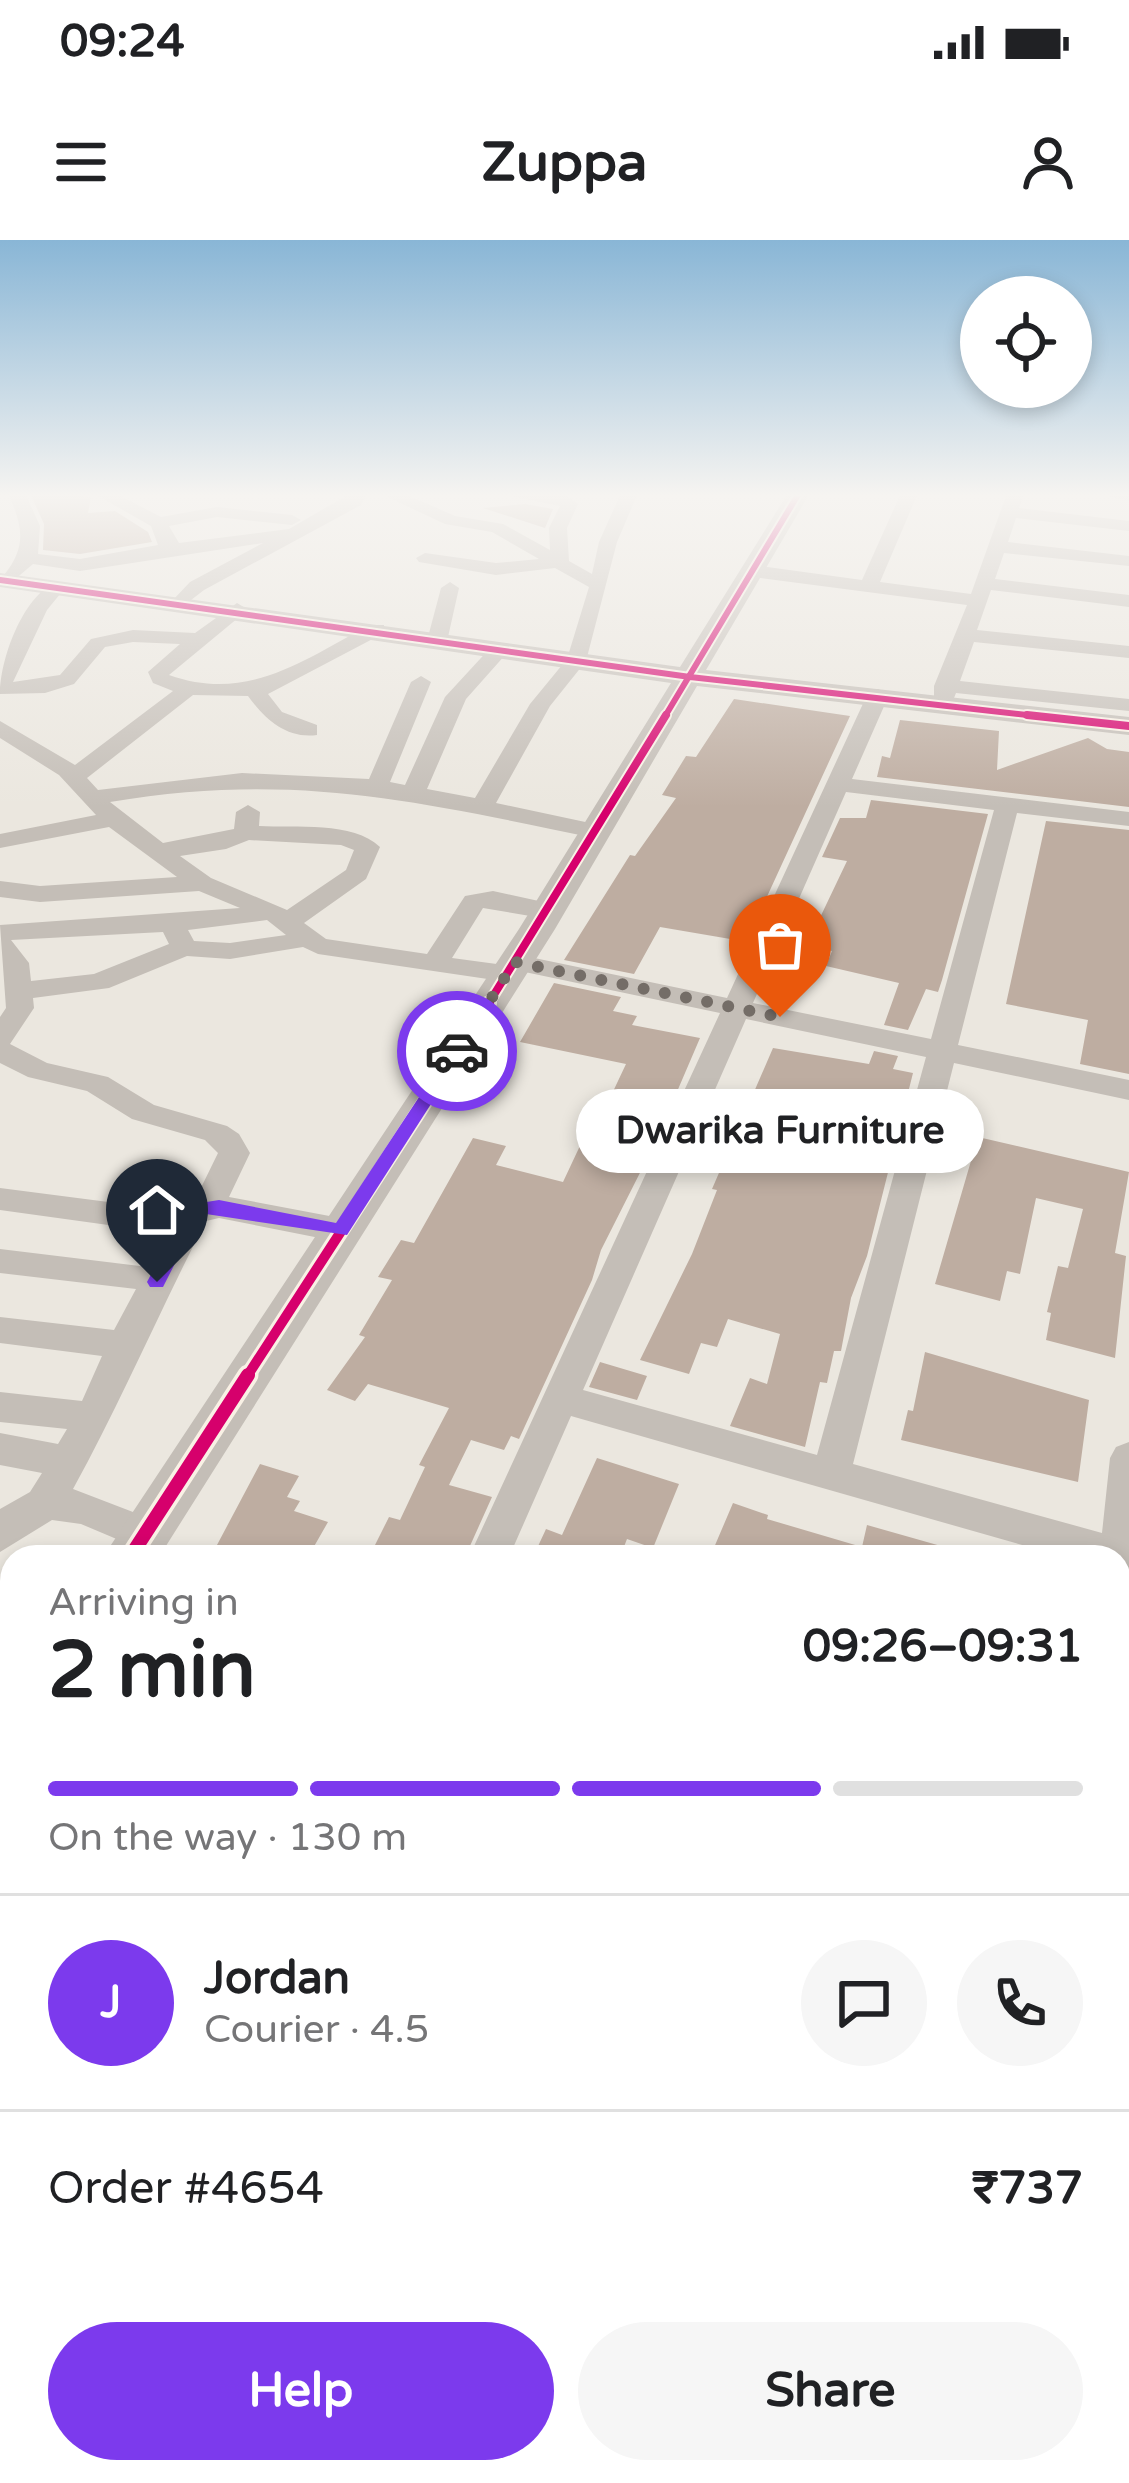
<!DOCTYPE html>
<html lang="en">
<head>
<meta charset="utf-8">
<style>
  :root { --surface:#fff; --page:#f6f6f6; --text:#202124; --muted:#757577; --line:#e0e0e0; --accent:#7c3aed }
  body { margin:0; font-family:"Varela Round",sans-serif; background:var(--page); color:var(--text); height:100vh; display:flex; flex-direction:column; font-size:45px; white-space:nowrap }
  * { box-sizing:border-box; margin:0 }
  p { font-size:39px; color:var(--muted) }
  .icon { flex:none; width:66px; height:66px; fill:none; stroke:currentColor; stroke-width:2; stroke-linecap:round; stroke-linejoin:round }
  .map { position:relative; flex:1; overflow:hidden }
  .side { position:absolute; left:0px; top:1305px; width:1131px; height:939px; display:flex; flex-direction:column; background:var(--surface); border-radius:36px 36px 0 0; box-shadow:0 6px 18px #0003 }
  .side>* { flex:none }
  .controls { position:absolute; left:960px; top:36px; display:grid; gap:24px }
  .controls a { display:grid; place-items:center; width:132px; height:132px; border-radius:50%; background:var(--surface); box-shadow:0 6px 18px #0003; font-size:60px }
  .pin { position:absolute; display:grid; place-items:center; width:102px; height:102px; color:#fff; margin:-123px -51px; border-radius:50% 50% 50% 0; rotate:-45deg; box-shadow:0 0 12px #0007 }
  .pin .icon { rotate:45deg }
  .courier { position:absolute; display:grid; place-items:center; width:120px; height:120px; margin:-60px; border:9px solid #7c3aed; border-radius:50%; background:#fff; color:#222; box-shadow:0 3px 15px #0007 }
  .bubble { position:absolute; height:84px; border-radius:42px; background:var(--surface); box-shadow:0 6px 18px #0003; font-size:39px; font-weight:700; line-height:84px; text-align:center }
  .headline em { font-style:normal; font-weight:700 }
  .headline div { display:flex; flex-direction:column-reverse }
  .headline { display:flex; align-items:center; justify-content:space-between; height:204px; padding:0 48px }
  h1 { font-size:78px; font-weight:700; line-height:90px }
  .bar { display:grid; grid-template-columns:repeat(4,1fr); gap:18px 12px; align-content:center; height:144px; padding:0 48px }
  .bar i { height:15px; border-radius:9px; background:var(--line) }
  .bar .on { background:var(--accent) }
  .bar p { grid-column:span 4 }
  .line { display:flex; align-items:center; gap:30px; padding:0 48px; border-top:3px solid var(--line) }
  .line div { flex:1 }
  .round { display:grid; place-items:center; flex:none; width:126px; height:126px; border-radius:63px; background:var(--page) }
  .action { display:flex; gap:24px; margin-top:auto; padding:24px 48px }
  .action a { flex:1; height:138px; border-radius:72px; background:var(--accent); color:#fff; font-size:48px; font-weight:700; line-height:138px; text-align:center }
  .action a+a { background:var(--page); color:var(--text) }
  .status { display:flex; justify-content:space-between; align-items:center; height:84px; padding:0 60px; background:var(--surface); direction:ltr }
  .status svg { height:33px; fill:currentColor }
  header { display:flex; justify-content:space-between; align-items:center; height:156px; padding:0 48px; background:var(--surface); font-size:54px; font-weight:700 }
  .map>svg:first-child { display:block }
</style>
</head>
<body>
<div class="status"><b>09:24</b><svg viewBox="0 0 49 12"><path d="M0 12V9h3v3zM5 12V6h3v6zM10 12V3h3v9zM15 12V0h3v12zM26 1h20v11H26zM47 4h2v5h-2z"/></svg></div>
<header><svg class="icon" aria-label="menu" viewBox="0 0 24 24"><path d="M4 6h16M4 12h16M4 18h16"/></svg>Zuppa<svg class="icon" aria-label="person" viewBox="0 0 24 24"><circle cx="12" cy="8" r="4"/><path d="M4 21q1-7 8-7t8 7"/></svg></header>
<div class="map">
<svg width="1129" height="2243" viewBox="0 0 1129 2243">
  <rect width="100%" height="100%" fill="#ebe7df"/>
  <path fill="#beada1" d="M 30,253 L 91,257 L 88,273 L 115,271 L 148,292 L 152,302 L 80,314 L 43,310 L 44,284 Z
    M 525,264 L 553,269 L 545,288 L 483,268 Z
    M 734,459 L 850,476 L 753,687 L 742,701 L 660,687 L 634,734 L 564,720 L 630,615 L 635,616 L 676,558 L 662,555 L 686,516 L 696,517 Z
    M 900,480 L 999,491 L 997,530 L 1088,498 L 1107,509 L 1129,512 L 1129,567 L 877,537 L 882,516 L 890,518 Z
    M 871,560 L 988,574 L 942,740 L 938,752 L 926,749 L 908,790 L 884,785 L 899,743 L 826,726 L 832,711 L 813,707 L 822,687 L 816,686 L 847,621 L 822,617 L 840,578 L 866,578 Z
    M 1046,581 L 1129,590 L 1129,834 L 1080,824 L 1088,780 L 1006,764 Z
    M 554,743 L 621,757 L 613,771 L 637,776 L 632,785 L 700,798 L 673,861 L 666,860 L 647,906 L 653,907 L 601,1010 L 592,1040 L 519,1199 L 511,1196 L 504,1210 L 471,1200 L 449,1245 L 492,1257 L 465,1317 L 369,1317 L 389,1277 L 400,1280 L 425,1227 L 419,1225 L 449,1168 L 368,1144 L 355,1161 L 327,1150 L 365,1097 L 359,1095 L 392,1040 L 378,1037 L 401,1000 L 414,1003 L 473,898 L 506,906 L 496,925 L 563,942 L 586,893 L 593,894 L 626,824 L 520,802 Z
    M 773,808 L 869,824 L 874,811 L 898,816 L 893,829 L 913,833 L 867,1016 L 851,1058 L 841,1111 L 834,1111 L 827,1143 L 820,1142 L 805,1207 L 730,1186 L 750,1138 L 767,1144 L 780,1094 L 728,1079 L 717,1107 L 701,1103 L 689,1134 L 640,1120 L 692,1014 L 717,950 L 712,949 Z
    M 978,897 L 1129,932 L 1115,1013 L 1126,1016 L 1115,1118 L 1046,1100 L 1051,1073 L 1047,1072 L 1058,1026 L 1068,1028 L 1083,969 L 1036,958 L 1020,1034 L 1007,1031 L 1000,1061 L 935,1044 Z
    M 925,1112 L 1089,1160 L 1078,1242 L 901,1200 L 908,1170 L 913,1171 Z
    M 600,1122 L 647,1136 L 637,1160 L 589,1147 Z
    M 597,1218 L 679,1244 L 653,1308 L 627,1299 L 620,1317 L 533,1317 L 546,1289 L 562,1295 Z
    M 260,1224 L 299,1236 L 287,1257 L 300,1261 L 294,1271 L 328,1282 L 308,1317 L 256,1317 L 217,1305 Z
    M 733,1263 L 768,1275 L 767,1279 L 862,1307 L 867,1285 L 955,1310 L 954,1317 L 710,1317 Z"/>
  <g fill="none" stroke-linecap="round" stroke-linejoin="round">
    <path fill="#c4beb7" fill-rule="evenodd" d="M 8,253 L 25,253 L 40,286 L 38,314 L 80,319 L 158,305 L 151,286 L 93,253 L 115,253 L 161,277 L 217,267 L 292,275 L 301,280 L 292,285 L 217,277 L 169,286 L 179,303 L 289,289 L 351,253 L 368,253 L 361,265 L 204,350 L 182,367 L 172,361 L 190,342 L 263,303 L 80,331 L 33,324 L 13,341 L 4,335 C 27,306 23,287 8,253 Z
      M 379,253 L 403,253 L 455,276 L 503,284 L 550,310 L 549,288 L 560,266 L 495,253 L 564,253 L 578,264 L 567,288 L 569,321 L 592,334 L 599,302 L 621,253 L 638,253 L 617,302 L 586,421 L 550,466 L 496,563 L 604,586 L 607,591 L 595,598 C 418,562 295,531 110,562 L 163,603 L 234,589 L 236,572 L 248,565 L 260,572 L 259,586 C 295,588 353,581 380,607 L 366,639 L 304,683 L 326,699 L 427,714 L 465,656 L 493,651 L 557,665 L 561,671 L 548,679 L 483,668 L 452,718 L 504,725 L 505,716 L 515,714 L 727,758 L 867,455 L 878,449 L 889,455 L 852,539 L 1129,572 L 1129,586 L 1017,573 L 958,805 L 1129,840 L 1129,860 L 954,823 L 853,1224 L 1102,1293 L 1110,1218 L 1116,1207 L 1129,1202 L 1129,1336 L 1119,1333 L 1119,1317 L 1064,1317 L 571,1176 L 509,1317 L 469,1317 L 720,773 L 520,731 L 518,740 L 508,742 L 318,714 L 303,707 L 230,719 L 187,716 L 109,748 L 33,758 L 34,768 L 10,804 L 47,823 L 108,837 L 154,865 L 227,886 L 239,894 L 250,913 L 229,957 L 340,978 L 352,982 L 357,990 L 352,998 L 340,1002 L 219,978 L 206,981 C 160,1070 121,1162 73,1249 L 159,1282 L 165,1294 L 159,1306 L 145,1311 L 81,1284 L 52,1280 L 0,1312 L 0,1269 L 30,1252 L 42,1233 L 0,1225 L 0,1193 L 58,1204 L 67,1189 L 0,1182 L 0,1152 L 82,1161 L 102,1116 L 0,1103 L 0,1077 L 114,1090 L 136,1049 L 0,1033 L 0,1009 L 148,1027 L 166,993 L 0,970 L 0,948 L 178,971 L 182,964 L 195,960 L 218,913 L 205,900 L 132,879 L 87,851 L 28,837 L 0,823 L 0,777 L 6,768 L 0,685 L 240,668 L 199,651 L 40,662 L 0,657 L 0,641 L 40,646 L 177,637 L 109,587 L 0,608 L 0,594 L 96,575 L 59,535 L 0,498 L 0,481 L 75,525 L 173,451 L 153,443 L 148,432 L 180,404 L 133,402 L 105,407 L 74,444 L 45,453 L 0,454 C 0,420 22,357 56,342 L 65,348 L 47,370 L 13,442 L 60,435 L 91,399 L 133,390 L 195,393 L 237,363 L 247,369 L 244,373 L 169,435 C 248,463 303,420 370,385 L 384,385 L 384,393 L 268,454 L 282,472 L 317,485 L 317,495 C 286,499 265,479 248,456 L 193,455 L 87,538 L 98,550 L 242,533 L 369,539 L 411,442 L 421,436 L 431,442 L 390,542 L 405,545 L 445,457 L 492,406 L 506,406 L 506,414 L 466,459 L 427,549 L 475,558 L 530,464 L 567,419 L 589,347 L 555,328 L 496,335 L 419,322 L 416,318 L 425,313 L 496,323 L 539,319 L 492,292 L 445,284 ZM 846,552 L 994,570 L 931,799 L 753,763 ZM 249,600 L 341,605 L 354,610 L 346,630 L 287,670 L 211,638 L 180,616 L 226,609 ZM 267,680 L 286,695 L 230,703 L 194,701 L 188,690 ZM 163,692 L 169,704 L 94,734 L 31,741 L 29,723 L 11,700 ZM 746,779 L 926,817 L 817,1215 L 583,1150 Z
      M 901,253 L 918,253 L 880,342 L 971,354 L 1007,253 L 1024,253 L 1019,268 L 1129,281 L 1129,291 L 1016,278 L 1008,302 L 1129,316 L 1129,326 L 1004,313 L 995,339 L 1129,355 L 1129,367 L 991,350 L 977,390 L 1129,406 L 1129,418 L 974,402 L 960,441 L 1129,459 L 1129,471 L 956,453 L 950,468 L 934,468 L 934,446 L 967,365 L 753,337 L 744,331 L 753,325 L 862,340 Z
      M 1108,253 L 1129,253 L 1129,260 L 1110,257 Z
      M 450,342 L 459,348 L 448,397 L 431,401 L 428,397 L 441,348 Z
      M 1119,1646 L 1129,1649 L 1129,1697 L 1119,1694 Z
      M 0,1677 L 12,1682 L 12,1730 L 0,1725 Z
      M 1119,2122 L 1129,2126 L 1129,2184 L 1119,2180 Z"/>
    <path fill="#c4beb7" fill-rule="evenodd" d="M 788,253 L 810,253 L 706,430 L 1129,477 L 1129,495 L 697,446 L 555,689 L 159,1317 L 103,1317 L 519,689 L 671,443 L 0,347 L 0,333 L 680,427 Z
      M 12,1474 L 12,1544 L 0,1549 L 0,1478 Z"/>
    <g stroke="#f9f1e5" stroke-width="10">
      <path id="cycleway-far3" d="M 0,340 L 690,437 L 1054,478
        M 664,478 L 799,253"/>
    </g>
    <g stroke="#f9f1e5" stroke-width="12">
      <path id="cycleway-far2" d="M 1027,475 L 1129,486
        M 487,766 L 666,475"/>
    </g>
    <g stroke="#f9f1e5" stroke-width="16">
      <path id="cycleway-far1" d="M 246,1138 L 489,763"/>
    </g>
    <g stroke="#f9f1e5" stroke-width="21">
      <path id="cycleway" d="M 130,1317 L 248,1135"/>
    </g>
    <use href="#cycleway-far3" stroke="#d6006c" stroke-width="6"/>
    <use href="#cycleway-far2" stroke="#d6006c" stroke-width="8"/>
    <use href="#cycleway-far1" stroke="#d6006c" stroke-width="10"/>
    <use href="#cycleway" stroke="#d6006c" stroke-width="14"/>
  </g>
  <linearGradient id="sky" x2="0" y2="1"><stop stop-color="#89b6d6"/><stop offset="0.45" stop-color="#f6f4f1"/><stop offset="1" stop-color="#f6f4f1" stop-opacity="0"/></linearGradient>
  <rect width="1129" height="567" fill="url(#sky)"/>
  <path fill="#7c3aed" d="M 452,807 L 465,811 L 347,995 L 206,974 L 193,988 L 163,1047 L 150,1047 L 147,1042 L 180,980 L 194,964 L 219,960 L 336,983 Z"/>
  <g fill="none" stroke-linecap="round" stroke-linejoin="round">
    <path stroke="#746d67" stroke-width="12" stroke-dasharray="0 21.6" d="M 457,811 L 515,722 L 780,777"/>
  </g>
</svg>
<div class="controls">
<a><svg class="icon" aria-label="locate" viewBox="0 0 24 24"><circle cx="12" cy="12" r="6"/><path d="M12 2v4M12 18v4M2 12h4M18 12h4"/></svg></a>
</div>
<div class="pin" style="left:780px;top:777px;background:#ea580c"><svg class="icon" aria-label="bag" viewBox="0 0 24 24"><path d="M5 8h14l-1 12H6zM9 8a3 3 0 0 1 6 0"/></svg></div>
<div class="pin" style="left:157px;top:1042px;background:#1f2937"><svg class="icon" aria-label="home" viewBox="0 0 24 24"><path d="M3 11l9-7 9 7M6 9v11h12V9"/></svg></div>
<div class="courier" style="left:457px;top:811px"><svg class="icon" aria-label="car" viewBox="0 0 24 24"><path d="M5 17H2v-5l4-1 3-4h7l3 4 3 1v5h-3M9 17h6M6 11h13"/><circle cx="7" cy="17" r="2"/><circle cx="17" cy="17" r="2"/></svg></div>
<div class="bubble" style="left:576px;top:849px;width:408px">Dwarika Furniture</div>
<section class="side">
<div class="headline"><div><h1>2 min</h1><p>Arriving in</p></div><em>09:26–09:31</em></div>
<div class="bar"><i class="on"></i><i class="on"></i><i class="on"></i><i></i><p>On the way · 130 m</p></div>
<div class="line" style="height:216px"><b class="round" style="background:var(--accent);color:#fff">J</b><div><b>Jordan</b><p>Courier · 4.5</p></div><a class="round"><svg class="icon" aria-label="chat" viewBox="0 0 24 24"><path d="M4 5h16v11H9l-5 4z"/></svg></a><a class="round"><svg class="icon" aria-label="phone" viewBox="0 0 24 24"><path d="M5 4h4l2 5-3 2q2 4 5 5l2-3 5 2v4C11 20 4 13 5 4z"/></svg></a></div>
<div class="line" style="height:156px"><div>Order #4654</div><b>₹737</b></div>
<div class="action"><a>Help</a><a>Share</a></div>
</section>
</div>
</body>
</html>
